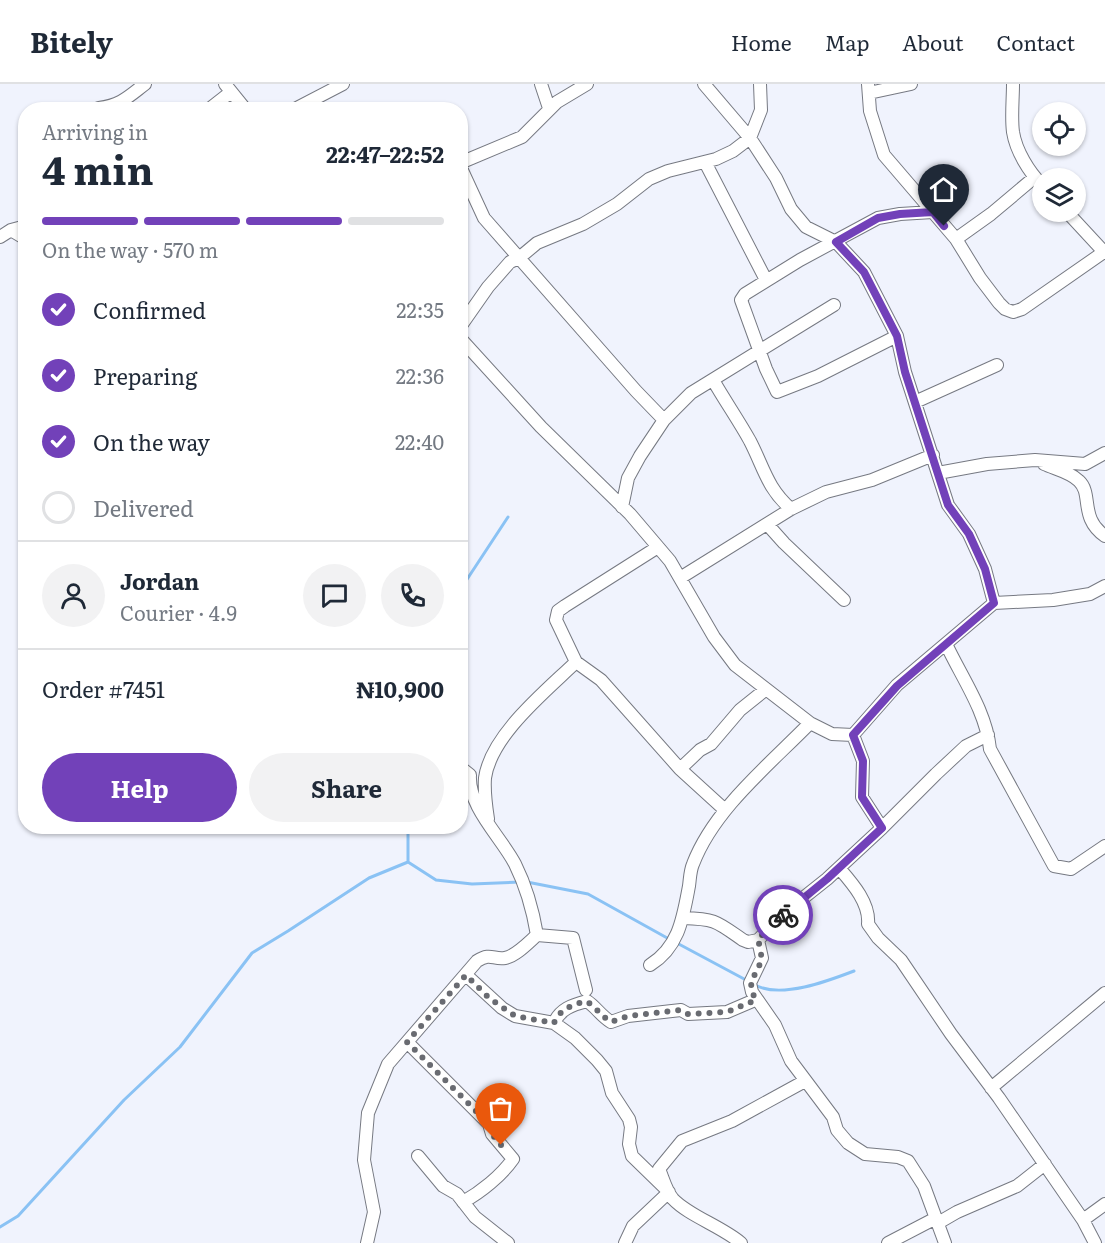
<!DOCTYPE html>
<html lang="en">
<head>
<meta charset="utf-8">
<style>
  :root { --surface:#fff; --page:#f2f2f3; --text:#1f2937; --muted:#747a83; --line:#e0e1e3; --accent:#7241b9 }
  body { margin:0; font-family:Literata,serif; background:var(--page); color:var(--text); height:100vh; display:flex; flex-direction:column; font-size:22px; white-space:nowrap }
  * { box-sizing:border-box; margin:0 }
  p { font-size:20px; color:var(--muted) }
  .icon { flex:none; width:33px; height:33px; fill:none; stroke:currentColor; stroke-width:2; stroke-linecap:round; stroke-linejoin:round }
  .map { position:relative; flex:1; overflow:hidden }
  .drawer { position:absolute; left:18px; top:18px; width:450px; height:732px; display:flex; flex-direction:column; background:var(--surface); border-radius:24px; box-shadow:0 2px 4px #0004 }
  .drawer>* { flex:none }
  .buttons { position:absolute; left:1032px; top:18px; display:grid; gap:12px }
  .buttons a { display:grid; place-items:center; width:54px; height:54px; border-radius:50%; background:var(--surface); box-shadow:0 2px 4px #0004; font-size:30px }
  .pin { position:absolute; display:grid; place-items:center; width:51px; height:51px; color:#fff; margin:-62px -26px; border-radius:50% 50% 50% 0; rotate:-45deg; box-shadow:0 0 6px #0007 }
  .pin .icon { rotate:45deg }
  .courier { position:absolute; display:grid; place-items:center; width:60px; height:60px; margin:-30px; border:4px solid #7241b9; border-radius:50%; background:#fff; color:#222; box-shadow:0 2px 8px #0007 }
  .overview em { font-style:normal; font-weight:700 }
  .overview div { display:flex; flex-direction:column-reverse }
  .overview { display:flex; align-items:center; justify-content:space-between; height:102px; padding:0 24px }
  h1 { font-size:39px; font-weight:700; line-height:45px }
  .bar { display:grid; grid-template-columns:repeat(4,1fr); gap:9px 6px; align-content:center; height:72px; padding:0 24px }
  .bar i { height:8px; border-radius:4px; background:var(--line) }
  .bar .active { background:var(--accent) }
  .bar p { grid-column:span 4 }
  .line { display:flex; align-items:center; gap:15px; padding:0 24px; border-top:2px solid var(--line) }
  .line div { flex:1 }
  .round { display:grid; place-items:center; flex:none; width:63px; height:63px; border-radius:32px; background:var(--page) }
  ol { padding:0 24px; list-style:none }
  li { display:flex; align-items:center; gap:18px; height:66px }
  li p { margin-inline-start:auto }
  li .icon { padding:6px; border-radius:50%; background:var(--accent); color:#fff; stroke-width:4 }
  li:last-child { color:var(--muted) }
  li i { width:33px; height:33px; border:3px solid var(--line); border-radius:50% }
  .primary-button { display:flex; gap:12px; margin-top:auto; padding:12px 24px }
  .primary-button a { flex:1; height:69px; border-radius:36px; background:var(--accent); color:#fff; font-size:24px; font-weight:700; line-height:69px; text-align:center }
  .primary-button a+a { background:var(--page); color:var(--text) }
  header { display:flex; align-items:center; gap:36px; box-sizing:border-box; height:84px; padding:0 30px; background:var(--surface); border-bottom:2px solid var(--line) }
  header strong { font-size:28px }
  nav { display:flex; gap:33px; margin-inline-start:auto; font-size:21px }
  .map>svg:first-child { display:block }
</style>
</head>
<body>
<header>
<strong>Bitely</strong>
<nav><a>Home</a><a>Map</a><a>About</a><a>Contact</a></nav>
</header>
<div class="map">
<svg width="1105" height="1159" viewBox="0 0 1105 1159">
  <rect width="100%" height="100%" fill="#f0f3fd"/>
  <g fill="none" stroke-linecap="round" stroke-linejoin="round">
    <path stroke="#8ac2f4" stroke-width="3" d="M 460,506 L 508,433
      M 408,742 L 408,778
      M 408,778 L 436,796 L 472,800 L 521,798
      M 527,798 L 588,810 L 669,855
      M 675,858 L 746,896
      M 755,901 C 781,915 828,897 854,887
      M 0,1143 L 18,1132 L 124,1016 L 180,963 L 252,869 L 288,847 L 369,794 L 408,778"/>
    <g stroke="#767982" stroke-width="14">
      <path id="minor" d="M 225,0 L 246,26
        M 541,0 L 549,24
        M 704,0 L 750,54 L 776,94 L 791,125 L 806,143 L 836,158 L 864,188 L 897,252 L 905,288 L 948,421 L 969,450 L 985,485 L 994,519
        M 868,0 L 870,27 L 884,71 L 956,155 L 980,194 L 999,219 L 1005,225 L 1013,228 L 1022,225 L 1104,168
        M 1013,0 C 1013,15 1011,33 1013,48 C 1016,67 1029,88 1042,101
        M 869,9 L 911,0
        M 99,24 C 121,21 128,13 145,0
        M 208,26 L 231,8
        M 293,26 L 343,0
        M 705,78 L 766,196
        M 460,79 L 522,53 L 557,18 L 587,0
        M 460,82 L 484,134 L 636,307 L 664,336
        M 1067,128 L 1105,169
        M 11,146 L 26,155
        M 0,153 L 11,146 L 26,142
        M 956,155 L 991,130 L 1035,93
        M 460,243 L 488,203 L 510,178 L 519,174 L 537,159 L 583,140 L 617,120 L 649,95 L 668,87 L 716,75 L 733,67 L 750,54 L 761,26 L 760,0
        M 897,252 L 818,292 L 777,308 L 766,285 L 741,216 L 745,210 L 800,176 L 878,134 L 900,130 L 933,128
        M 460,254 L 541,343 L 630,430 L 670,477 L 714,553 L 735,581 L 810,639 L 832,650 L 853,651
        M 713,296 C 725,317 739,337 750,357 C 764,384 767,404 791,425
        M 915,318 L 997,281
        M 1044,380 C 1055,385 1070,388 1079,397 C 1093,410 1079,434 1105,452
        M 938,389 L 987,380 L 1035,376 L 1085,380 L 1105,369
        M 622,423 L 628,394 L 640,372 L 664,336 L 691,309 L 834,221
        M 767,440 L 784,459 L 844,516
        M 658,463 L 565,522 L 558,527 L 556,536 L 576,578 L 601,596 L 680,685 L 725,726
        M 680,494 L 791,425 L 826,408 L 872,396 L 933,371
        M 946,560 C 962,594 986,627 990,665 L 1054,782 L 1071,785 L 1105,762
        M 853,651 L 897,601 L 994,519 L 1053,516 L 1090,510 L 1105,502
        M 853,651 L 863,677 L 862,713 L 882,744
        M 460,683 L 470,691 C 468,723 501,753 515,780 C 526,802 533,827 537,851 L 573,854 L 586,906
        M 680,685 L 700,666 L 711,660 L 740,626 L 765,606
        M 488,735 C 486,722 484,707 485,694 C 491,651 546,607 576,578
        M 839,784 C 852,799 870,819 868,840 L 878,854 L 901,876 L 951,950 L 999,1014 L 1083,1136 L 1095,1159
        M 683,834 C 716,835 716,837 743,856 L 748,858 L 758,856 L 783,830 L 827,795 L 882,744 L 936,690 L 966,662 L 988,651
        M 758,856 L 762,874 L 750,899 L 752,908 L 775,941 L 791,977 L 833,1033 L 837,1046 L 848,1059 L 865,1070 L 898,1073 L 908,1077 L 924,1102 L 945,1159
        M 650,881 C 679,863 683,834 689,802 C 690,795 690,787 693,780 C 714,725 769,681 810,639
        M 466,891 L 502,924 L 515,932 L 554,939 L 575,954 L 597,976 L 606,987 L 612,1009 L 629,1035 L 631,1043 L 629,1060 L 632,1072 L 669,1108 L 633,1142 L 625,1159
        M 554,939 C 560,925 572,921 587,917 C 596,923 601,932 611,938 L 628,932 L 672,927 L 681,926 L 688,930 L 727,928 L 755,916
        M 407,958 L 489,1040 L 492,1050 L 513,1075 C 501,1092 481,1108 463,1118
        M 991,1004 L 1105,909
        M 418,1072 L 443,1102 L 457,1110 L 475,1133 L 508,1159
        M 1083,1136 L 1105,1120
        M 938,1139 L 957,1128 L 1017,1102 L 1045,1080
        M 367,1159 L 374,1128 L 364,1076 L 368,1029 L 388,980 L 477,877 C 491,868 493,876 505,874 C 516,872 529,858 537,851
        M 741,1159 C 721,1142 689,1132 673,1115 C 666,1107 663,1094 659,1085 L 682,1057 L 732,1037 L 805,997
        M 888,1159 L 936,1134"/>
    </g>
    <use href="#minor" stroke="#fff" stroke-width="12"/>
  </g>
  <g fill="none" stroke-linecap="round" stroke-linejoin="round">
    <path stroke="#696b71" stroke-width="6" stroke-dasharray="0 10.8" d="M 501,1061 L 492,1050 L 489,1040 L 407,958 L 466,891 L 489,914 L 515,932 L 554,939 C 560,925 572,921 586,917 C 596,923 601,932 611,938 L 628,932 L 672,927 L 681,926 L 688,930 L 727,928 L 756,916 C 744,895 758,893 761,875 C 762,869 759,861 758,855 L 783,831"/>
    <path stroke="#7241b9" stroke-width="8" d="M 783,831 L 827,795 L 882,744 L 862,713 L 863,677 L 853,651 L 897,602 L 994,519 L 985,485 L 969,450 L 948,421 L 905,288 L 897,252 L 864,188 L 836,158 L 878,134 L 900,130 L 933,128 L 944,142"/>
  </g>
</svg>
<div class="buttons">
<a><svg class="icon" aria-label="locate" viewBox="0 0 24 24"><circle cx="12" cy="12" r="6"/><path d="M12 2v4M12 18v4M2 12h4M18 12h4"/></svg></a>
<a><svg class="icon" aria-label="layers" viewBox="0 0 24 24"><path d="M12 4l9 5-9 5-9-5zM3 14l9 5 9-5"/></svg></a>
</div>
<div class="pin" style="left:501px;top:1061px;background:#ea580c"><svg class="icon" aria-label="bag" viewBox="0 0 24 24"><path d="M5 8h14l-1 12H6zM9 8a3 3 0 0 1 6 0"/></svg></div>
<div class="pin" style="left:944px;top:142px;background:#1f2937"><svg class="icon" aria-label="home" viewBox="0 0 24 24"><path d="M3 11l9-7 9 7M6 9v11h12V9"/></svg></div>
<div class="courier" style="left:783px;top:831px"><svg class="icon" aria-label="bike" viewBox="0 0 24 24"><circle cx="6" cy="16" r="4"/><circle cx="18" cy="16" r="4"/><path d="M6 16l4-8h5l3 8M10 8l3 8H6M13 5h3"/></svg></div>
<section class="drawer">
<div class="overview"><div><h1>4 min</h1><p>Arriving in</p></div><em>22:47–22:52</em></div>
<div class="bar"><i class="active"></i><i class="active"></i><i class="active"></i><i></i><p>On the way · 570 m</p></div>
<ol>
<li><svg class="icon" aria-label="check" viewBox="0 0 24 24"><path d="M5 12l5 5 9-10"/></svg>Confirmed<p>22:35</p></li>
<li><svg class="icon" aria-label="check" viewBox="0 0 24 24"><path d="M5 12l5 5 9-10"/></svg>Preparing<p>22:36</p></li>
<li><svg class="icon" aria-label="check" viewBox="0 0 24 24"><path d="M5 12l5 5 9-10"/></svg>On the way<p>22:40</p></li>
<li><i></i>Delivered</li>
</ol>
<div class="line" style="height:108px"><a class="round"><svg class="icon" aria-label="person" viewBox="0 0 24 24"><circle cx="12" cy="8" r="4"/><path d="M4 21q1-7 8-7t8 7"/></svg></a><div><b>Jordan</b><p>Courier · 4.9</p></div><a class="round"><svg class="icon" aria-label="chat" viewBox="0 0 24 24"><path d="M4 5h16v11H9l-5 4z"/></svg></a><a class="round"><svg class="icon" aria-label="phone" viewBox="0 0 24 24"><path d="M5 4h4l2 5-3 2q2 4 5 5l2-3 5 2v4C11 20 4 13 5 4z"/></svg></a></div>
<div class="line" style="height:78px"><div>Order #7451</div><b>₦10,900</b></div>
<div class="primary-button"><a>Help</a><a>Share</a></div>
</section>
</div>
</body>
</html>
